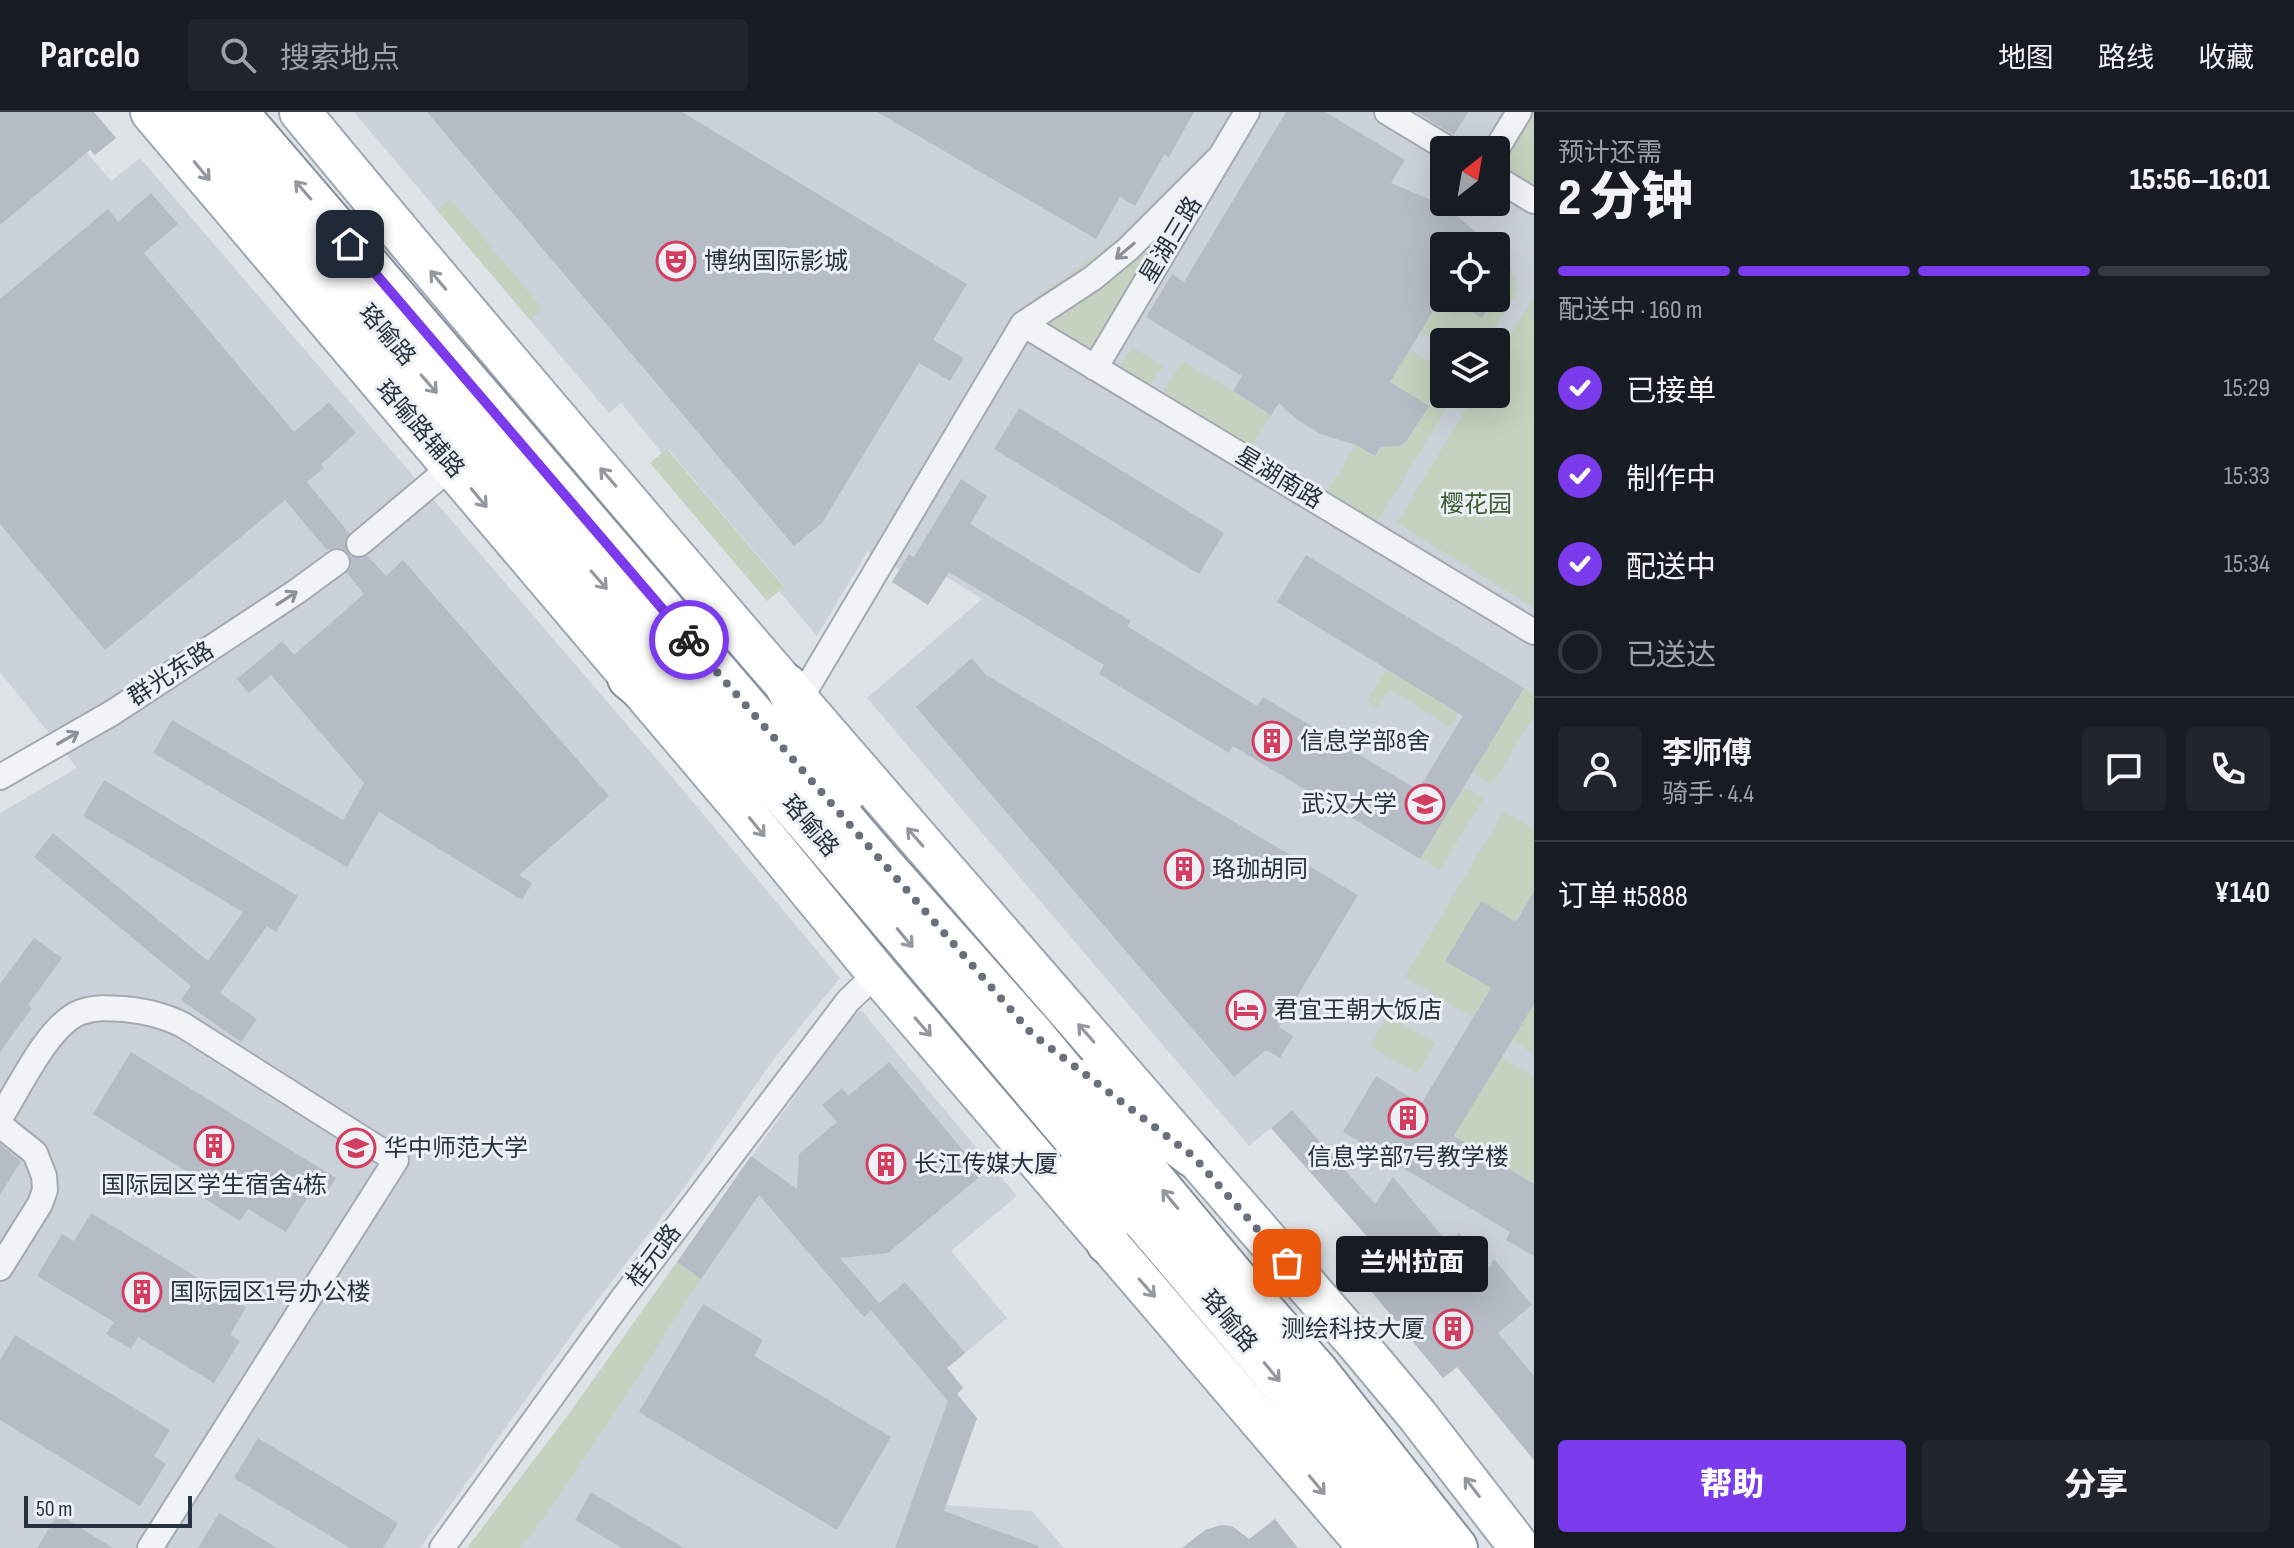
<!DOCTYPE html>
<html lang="zh">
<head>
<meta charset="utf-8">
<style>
  :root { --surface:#171b24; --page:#20242c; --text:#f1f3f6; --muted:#9ea1a6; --line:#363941; --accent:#7c3aed }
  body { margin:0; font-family:"Sofia Sans Condensed","Noto Sans SC",sans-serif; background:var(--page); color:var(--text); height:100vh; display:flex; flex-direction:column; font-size:30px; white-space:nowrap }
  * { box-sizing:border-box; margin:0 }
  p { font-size:26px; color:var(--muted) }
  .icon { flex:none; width:44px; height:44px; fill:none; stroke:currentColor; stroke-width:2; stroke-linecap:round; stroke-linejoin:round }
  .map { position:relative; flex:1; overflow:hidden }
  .sheet { display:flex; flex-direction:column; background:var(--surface); width:760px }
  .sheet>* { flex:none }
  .needle { width:52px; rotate:31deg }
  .tools { position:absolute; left:1430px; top:24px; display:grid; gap:16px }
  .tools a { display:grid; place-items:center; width:80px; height:80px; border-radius:8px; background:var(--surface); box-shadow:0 8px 32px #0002; font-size:40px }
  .scale { position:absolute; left:24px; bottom:20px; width:168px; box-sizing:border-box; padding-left:8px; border:4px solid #273240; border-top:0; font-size:22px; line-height:28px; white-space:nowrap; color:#273240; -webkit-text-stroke:6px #edf1f6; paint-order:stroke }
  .pin { position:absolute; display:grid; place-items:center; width:68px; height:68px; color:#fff; margin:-34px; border-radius:16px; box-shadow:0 4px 12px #0006 }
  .courier { position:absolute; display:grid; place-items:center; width:80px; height:80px; margin:-40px; border:6px solid #7c3aed; border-radius:50%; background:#fff; color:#222; box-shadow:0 2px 10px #0007 }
  .bubble { position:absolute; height:56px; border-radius:8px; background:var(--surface); box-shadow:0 8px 32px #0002; font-size:26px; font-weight:800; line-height:56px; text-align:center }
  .head em { font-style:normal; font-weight:800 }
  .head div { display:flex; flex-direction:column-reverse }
  .head { display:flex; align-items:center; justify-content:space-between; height:136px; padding:0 24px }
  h1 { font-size:52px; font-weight:800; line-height:60px }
  .bar { display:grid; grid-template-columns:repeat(4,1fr); gap:12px 8px; align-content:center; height:96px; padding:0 24px }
  .bar i { height:10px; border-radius:6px; background:var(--line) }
  .bar .current { background:var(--accent) }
  .bar p { grid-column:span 4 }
  .line { display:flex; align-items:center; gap:20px; padding:0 24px; border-top:2px solid var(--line) }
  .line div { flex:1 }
  .round { display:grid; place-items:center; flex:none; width:84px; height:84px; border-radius:8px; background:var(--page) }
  ol { padding:0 24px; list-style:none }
  li { display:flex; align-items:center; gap:24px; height:88px }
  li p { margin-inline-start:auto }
  li .icon { padding:8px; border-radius:50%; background:var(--accent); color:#fff; stroke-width:4 }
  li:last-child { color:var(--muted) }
  li i { width:44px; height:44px; border:4px solid var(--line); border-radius:50% }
  .primary-button { display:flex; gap:16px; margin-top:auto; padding:16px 24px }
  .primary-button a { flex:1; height:92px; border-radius:8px; background:var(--accent); color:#fff; font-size:32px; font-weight:800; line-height:92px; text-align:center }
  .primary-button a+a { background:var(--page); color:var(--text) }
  header { display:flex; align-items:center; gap:48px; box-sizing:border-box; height:112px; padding:0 40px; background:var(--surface); border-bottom:2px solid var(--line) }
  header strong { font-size:38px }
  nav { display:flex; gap:44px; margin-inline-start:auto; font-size:28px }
  .search { width:560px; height:72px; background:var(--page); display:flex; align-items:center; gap:20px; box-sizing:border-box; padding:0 28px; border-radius:8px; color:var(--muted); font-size:30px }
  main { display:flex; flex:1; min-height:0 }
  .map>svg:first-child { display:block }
</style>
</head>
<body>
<header>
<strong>Parcelo</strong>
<div class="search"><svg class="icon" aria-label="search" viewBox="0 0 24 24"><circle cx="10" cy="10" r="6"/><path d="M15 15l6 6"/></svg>搜索地点</div>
<nav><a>地图</a><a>路线</a><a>收藏</a></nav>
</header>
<main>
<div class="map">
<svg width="1534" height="1436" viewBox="0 0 1534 1436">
  <rect width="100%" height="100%" fill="#dee3e8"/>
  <path fill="#ccd2da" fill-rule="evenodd" d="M 0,0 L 53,0 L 111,69 L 140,46 L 672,665 L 840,866 L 773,948 L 684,1076 L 583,1207 L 420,1436 L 0,1436 L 0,701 L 77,656 L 0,560 Z
    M 354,0 L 1534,0 L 1534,1348 L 1457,1255 L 1443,1266 L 1347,1150 L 1371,1131 L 1366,1124 L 1386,1105 L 1292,998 L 1249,1034 L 867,586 L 982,487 L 910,442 L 899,458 L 868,439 L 817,524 L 779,479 L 784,474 L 668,337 L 662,341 L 621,291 L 609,301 ZM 1444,38 L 1496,38 L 1496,90 L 1444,90 ZM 1444,134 L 1496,134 L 1496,186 L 1444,186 ZM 1444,230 L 1496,230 L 1496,282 L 1444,282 Z
    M 861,898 L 1017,1084 L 951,1139 L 1007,1206 L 947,1256 L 963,1276 L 957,1282 L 977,1306 L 946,1393 L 1032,1399 L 1064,1436 L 467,1436 L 569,1302 L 848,909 Z"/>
  <path fill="#c5d2bf" d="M 1527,0 L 1534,0 L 1534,74 L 1496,51 Z
    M 451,87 L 543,197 L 530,208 L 437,98 Z
    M 1151,104 L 1168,114 L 1092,240 L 1026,201 L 1034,187 Z
    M 1496,138 L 1512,158 L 1518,178 L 1487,230 L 1444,230 L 1444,234 L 1403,209 L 1443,182 L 1444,186 L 1449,186 L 1482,206 C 1492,189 1512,170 1496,151 Z
    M 1534,184 L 1534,496 L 1397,411 L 1475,282 L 1496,282 L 1496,247 Z
    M 1392,227 L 1444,259 L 1444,282 L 1455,282 L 1374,415 L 1324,385 L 1356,333 L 1400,334 L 1407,328 L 1428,295 L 1390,270 Z
    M 1132,235 L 1163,254 L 1148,278 L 1117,260 Z
    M 1183,249 L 1271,303 L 1249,339 L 1160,285 Z
    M 667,337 L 784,475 L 767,489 L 650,351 Z
    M 1386,557 L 1458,601 L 1450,615 L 1389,577 L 1377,596 L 1367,589 Z
    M 1524,576 L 1534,582 L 1534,604 L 1492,672 L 1473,660 Z
    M 1464,675 L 1483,687 L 1440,758 L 1420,747 Z
    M 1504,699 L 1534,718 L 1534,779 L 1516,810 L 1481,789 L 1446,848 L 1496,868 L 1473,906 L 1405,865 Z
    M 1534,892 L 1534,942 L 1512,928 Z
    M 1388,903 L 1435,931 L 1417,962 L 1370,934 Z
    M 1501,945 L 1534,965 L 1534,1072 L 1454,1024 Z
    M 677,1150 L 701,1167 L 581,1352 L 522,1436 L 467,1436 L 569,1302 Z"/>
  <path fill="#b5bcc5" d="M 0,0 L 94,0 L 116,26 L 95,43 L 90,38 L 0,113 Z
    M 427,0 L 682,0 L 967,172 L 933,228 L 964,246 L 950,269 L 919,251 L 822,411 L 794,434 Z
    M 877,0 L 1194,0 L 1169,45 L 1164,43 L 1135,94 L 1120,85 L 1096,127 Z
    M 1286,0 L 1325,0 L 1405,48 L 1391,71 L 1445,94 L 1492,134 L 1444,134 L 1444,181 L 1390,270 L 1429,294 L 1407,328 L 1400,334 L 1380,335 L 1375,344 L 1356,333 L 1320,322 L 1295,306 L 1279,291 L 1271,303 L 1233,279 L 1242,264 L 1146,205 L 1172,162 L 1184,170 Z
    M 1416,0 L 1468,0 L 1454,23 Z
    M 151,81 L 178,112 L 144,141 L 294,320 L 329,290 L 356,321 L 321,352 L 324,356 L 307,370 L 349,421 L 345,428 L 346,438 L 336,435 L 327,438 L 285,388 L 105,538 L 0,412 L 0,187 L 108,97 L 118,110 Z
    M 1449,186 L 1494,186 L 1482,206 Z
    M 1019,296 L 1224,421 L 1199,462 L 994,337 Z
    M 961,367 L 987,384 L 970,412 L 1131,509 L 1127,514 L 1257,594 L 1263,585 L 1418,678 L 1463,604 L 1277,490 L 1306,443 L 1524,576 L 1420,747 L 1233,634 L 1229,641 L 1099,562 L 1104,553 L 949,460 L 928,493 L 892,470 L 909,442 L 914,445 Z
    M 350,444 L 361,447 L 368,444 L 386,464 L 403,448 L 609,684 L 519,763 L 532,771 L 522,788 L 379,700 L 347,755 L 153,641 L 172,608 L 343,708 L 364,671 L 271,563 L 249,581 L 237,567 L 282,529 L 294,543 L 364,482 L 347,461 L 351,455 Z
    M 972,546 L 986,563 L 1358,783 L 1279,915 L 1293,924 L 1280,946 L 1266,938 L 1234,965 L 916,595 Z
    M 104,668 L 298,784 L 276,820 L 267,814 L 220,881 L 257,907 L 241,930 L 181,888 L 191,874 L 34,745 L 53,721 L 208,849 L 243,800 L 83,704 Z
    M 1534,779 L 1534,892 L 1454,1024 L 1534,1072 L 1534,1144 L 1506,1128 L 1510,1120 L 1343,1020 L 1376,964 L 1421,992 L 1491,876 L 1445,849 L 1481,789 L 1516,810 Z
    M 34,826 L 62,846 L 28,893 L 32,896 L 0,940 L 0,872 Z
    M 131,940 L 336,1066 L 325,1083 L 313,1077 L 286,1120 L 248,1097 L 240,1109 L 205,1087 L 212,1075 L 93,1002 Z
    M 889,950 L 983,1062 L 888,1141 L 840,1146 L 879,1191 L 864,1205 L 759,1083 L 701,1167 L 677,1150 L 751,1044 L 797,1077 L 799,1042 L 837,1010 L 822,993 L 842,976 L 848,984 Z
    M 1292,998 L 1375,1092 L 1393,1065 L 1447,1130 L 1459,1121 L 1489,1156 L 1494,1147 L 1532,1193 L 1498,1221 L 1534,1264 L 1534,1348 L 1457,1255 L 1443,1266 L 1347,1150 L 1372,1130 L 1271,1016 Z
    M 0,1032 L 21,1049 L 0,1083 Z
    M 91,1101 L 246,1195 L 230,1223 L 240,1229 L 214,1271 L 138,1225 L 131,1237 L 106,1222 L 114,1210 L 37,1164 L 62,1122 L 74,1129 Z
    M 905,1170 L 965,1241 L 947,1256 L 963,1276 L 957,1282 L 977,1306 L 944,1399 L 1038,1434 L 1038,1436 L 895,1436 L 948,1289 L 871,1198 Z
    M 703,1192 L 763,1228 L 754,1244 L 891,1325 L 837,1418 L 639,1300 Z
    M 15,1223 L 170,1318 L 154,1344 L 166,1352 L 140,1394 L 0,1308 L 0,1248 Z
    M 258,1326 L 398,1411 L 383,1436 L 350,1436 L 234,1366 Z
    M 591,1380 L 684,1436 L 622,1436 L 575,1408 Z
    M 219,1401 L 277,1436 L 198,1436 Z
    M 58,1402 L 113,1436 L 37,1436 Z
    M 1275,1407 L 1298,1436 L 1182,1436 L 1205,1418 L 1221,1413 L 1232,1414 L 1249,1427 Z"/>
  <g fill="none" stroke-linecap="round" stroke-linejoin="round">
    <g stroke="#a3aab2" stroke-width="28">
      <path id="minor" d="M 1387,0 L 1450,38
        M 1496,38 L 1519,0
        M 1496,66 L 1534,89
        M 1023,212 L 1534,520
        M 1095,256 L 1247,0
        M 359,432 L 452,354
        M 799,589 L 1023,212 L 1093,166 L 1128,137 L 1220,45
        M 0,665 L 112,601 L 296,480 L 337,450
        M 0,1006 C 19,977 48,912 81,900 C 95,895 109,896 124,897 C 145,899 164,903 183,913 L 396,1048 L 150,1436
        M 0,1013 L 35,1041 L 44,1064 L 45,1078 L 40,1092 L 0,1156
        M 442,1436 L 623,1186 L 848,889 L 877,861"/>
    </g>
    <g stroke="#9da8b4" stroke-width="44">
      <path id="primary" d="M 151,0 L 744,699 L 877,861 L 1369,1436
        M 300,0 C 644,416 1001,821 1355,1229 L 1417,1303 L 1520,1436"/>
    </g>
    <g stroke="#85919f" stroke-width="46">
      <path id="trunk" d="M 196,0 L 819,724 L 1291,1282 L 1415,1436
        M 236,0 L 883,754 L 1032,922 L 1244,1177 L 1318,1261 L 1456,1436
        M 629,566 L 726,646
        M 786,573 L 844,682
        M 1091,967 L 1193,1044
        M 1082,1048 L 1108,1131"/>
    </g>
    <use href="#minor" stroke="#f1f3f6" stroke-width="24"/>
    <use href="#primary" stroke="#fff" stroke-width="40"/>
    <use href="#trunk" stroke="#fff" stroke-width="42"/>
  </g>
  <defs><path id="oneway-shaft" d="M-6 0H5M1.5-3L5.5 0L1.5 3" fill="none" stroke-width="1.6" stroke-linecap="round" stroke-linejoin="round" transform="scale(2)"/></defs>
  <g stroke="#9398a0">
    <use href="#oneway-shaft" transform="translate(202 59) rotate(50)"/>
    <use href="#oneway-shaft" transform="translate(303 78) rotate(-131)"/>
    <use href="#oneway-shaft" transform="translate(438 168) rotate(-130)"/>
    <use href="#oneway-shaft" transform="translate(429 272) rotate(49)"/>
    <use href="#oneway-shaft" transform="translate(608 365) rotate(-131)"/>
    <use href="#oneway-shaft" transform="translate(479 386) rotate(50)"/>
    <use href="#oneway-shaft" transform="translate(599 468) rotate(49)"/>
    <use href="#oneway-shaft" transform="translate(757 715) rotate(51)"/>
    <use href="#oneway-shaft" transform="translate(915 725) rotate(-131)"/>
    <use href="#oneway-shaft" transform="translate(905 826) rotate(50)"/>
    <use href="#oneway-shaft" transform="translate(923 915) rotate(49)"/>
    <use href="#oneway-shaft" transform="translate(1086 921) rotate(-131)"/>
    <use href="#oneway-shaft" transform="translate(1170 1087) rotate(-130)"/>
    <use href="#oneway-shaft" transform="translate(1147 1176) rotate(49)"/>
    <use href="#oneway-shaft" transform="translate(1272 1260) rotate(50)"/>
    <use href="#oneway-shaft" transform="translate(1317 1373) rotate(50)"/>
    <use href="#oneway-shaft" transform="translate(1472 1375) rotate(-128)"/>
  </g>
  <g stroke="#8c929b">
    <use href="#oneway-shaft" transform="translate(1125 139) rotate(140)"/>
    <use href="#oneway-shaft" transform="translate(287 486) rotate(-33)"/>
    <use href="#oneway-shaft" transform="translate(68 626) rotate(-30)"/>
  </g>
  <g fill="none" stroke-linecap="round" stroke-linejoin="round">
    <path stroke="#67707b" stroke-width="8" stroke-dasharray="0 14.4" d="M 689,528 L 1032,922 L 1193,1044 L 1287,1151"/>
    <path stroke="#7c3aed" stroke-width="10" d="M 350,132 L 689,528"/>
  </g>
  <defs>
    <g id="theatre-ring" transform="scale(2)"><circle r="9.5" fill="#edf1f6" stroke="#d33d5f" stroke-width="1.5"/><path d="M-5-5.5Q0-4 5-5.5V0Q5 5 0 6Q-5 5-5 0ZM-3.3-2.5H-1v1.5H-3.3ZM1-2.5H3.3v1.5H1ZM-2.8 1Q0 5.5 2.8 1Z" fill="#d33d5f"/></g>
    <g id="building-ring" transform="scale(2)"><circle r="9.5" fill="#edf1f6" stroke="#d33d5f" stroke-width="1.5"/><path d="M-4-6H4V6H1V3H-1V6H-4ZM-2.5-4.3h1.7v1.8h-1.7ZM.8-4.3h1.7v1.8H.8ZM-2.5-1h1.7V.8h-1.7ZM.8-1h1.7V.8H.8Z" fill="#d33d5f"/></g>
    <g id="university-ring" transform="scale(2)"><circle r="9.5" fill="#edf1f6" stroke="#d33d5f" stroke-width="1.5"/><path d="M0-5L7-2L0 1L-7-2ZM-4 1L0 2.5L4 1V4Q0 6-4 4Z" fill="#d33d5f"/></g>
    <g id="hotel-ring" transform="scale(2)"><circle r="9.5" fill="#edf1f6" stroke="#d33d5f" stroke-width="1.5"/><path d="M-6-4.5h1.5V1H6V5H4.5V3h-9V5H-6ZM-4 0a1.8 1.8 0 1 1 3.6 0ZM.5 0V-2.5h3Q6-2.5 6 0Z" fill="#d33d5f"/></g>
  </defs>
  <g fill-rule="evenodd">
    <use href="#theatre-ring" x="676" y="149"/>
    <use href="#building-ring" x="1272" y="629"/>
    <use href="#university-ring" x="1425" y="692"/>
    <use href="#building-ring" x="1184" y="757"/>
    <use href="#hotel-ring" x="1246" y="898"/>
    <use href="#building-ring" x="1408" y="1006"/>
    <use href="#building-ring" x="214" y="1034"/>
    <use href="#university-ring" x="356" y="1036"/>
    <use href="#building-ring" x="886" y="1052"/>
    <use href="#building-ring" x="142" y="1180"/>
    <use href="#building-ring" x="1453" y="1217"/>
  </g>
  <g text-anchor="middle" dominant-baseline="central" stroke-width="6" stroke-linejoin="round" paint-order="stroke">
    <g font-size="24" fill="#273240" stroke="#edf1f6">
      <text transform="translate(1171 128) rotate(-59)">星湖三路</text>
      <text transform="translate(387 223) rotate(49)">珞喻路</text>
      <text transform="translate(420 317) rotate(49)">珞喻路辅路</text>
      <text transform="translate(1279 366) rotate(31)">星湖南路</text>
      <text transform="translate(171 562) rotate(-33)">群光东路</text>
      <text transform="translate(810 714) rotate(49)">珞喻路</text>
      <text transform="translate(654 1144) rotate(-53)">桂元路</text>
      <text transform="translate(1229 1209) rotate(50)">珞喻路</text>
    </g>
    <g font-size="24" fill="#273240" stroke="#edf1f6" text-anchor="start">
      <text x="704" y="149">博纳国际影城</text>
      <text x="1300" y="629">信息学部8舍</text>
      <text x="1397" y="692" text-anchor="end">武汉大学</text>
      <text x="1212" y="757">珞珈胡同</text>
      <text x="1274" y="898">君宜王朝大饭店</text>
      <text x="384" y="1036">华中师范大学</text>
      <text x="1408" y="1045" text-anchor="middle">信息学部7号教学楼</text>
      <text x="914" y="1052">长江传媒大厦</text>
      <text x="214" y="1073" text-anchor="middle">国际园区学生宿舍4栋</text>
      <text x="170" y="1180">国际园区1号办公楼</text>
      <text x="1425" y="1217" text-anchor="end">测绘科技大厦</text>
    </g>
    <g font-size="24" fill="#3e5c33" stroke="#edf1f6">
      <text x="1476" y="392">樱花园</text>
    </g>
  </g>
</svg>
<div class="tools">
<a><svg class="needle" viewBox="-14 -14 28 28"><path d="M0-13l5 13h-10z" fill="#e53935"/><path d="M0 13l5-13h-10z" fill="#9ea1a6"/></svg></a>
<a><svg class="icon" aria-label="locate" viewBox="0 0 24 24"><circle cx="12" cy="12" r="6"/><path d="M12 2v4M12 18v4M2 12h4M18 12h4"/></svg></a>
<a><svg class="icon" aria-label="layers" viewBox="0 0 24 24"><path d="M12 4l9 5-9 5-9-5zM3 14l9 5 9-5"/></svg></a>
</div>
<div class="scale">50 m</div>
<div class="pin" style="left:1287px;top:1151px;background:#ea580c"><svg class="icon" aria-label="bag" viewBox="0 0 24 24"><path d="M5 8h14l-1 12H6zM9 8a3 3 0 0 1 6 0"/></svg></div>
<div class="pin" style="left:350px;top:132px;background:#1f2937"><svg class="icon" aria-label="home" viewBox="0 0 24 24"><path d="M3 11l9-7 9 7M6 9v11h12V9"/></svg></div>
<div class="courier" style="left:689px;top:528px"><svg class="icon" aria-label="bike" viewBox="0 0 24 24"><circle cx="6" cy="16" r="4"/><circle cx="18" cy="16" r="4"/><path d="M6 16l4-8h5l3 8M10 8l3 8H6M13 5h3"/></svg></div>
<div class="bubble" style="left:1336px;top:1124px;width:152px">兰州拉面</div>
</div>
<section class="sheet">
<div class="head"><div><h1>2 分钟</h1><p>预计还需</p></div><em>15:56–16:01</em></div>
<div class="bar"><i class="current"></i><i class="current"></i><i class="current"></i><i></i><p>配送中 · 160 m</p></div>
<ol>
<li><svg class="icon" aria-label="check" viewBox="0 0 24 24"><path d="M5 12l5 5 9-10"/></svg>已接单<p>15:29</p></li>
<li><svg class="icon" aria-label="check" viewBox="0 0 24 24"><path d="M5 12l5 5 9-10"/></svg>制作中<p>15:33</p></li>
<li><svg class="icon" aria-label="check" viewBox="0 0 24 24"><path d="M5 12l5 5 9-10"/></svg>配送中<p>15:34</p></li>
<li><i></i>已送达</li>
</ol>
<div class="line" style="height:144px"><a class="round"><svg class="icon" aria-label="person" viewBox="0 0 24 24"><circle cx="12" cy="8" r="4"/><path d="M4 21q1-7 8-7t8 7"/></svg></a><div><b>李师傅</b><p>骑手 · 4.4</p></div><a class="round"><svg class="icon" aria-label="chat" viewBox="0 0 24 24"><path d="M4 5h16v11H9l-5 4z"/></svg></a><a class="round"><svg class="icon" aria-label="phone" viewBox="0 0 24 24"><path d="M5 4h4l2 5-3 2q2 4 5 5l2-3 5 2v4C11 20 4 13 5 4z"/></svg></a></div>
<div class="line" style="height:104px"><div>订单 #5888</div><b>¥140</b></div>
<div class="primary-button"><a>帮助</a><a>分享</a></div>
</section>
</main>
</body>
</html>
